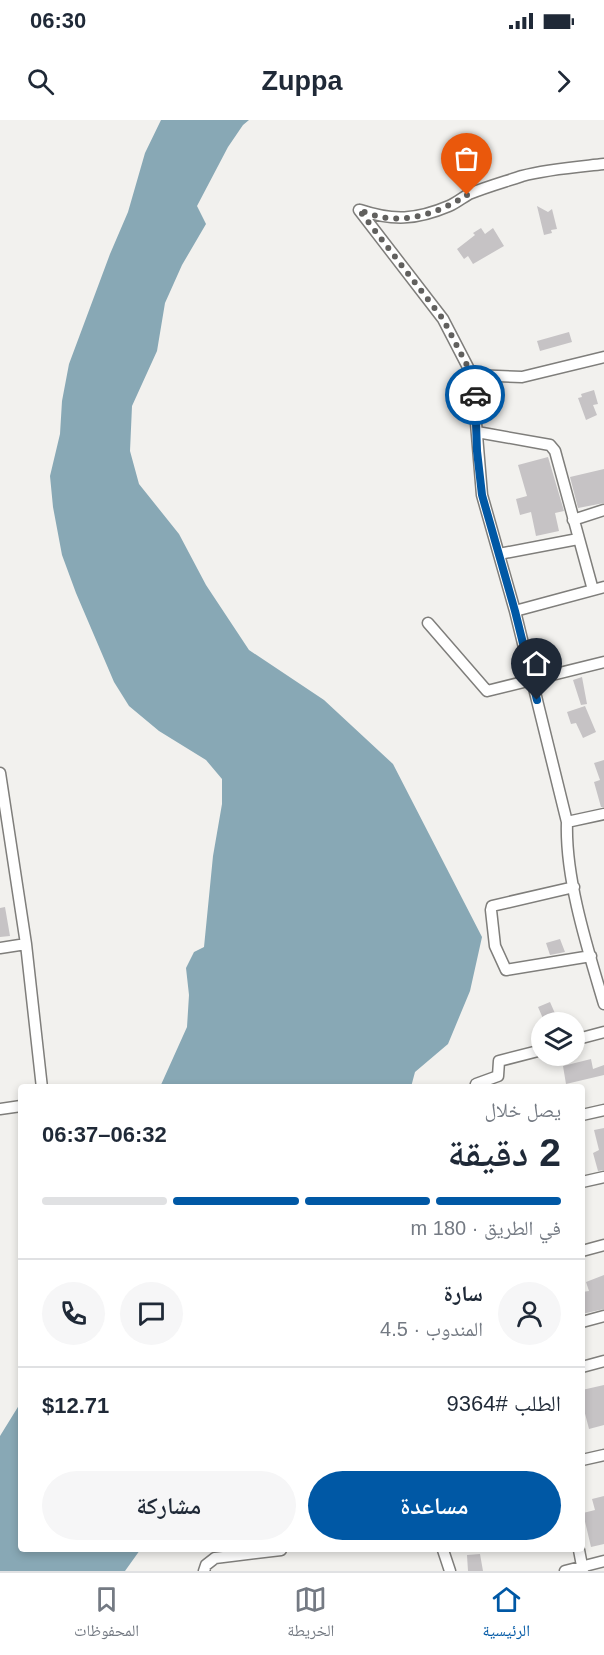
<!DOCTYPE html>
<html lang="ar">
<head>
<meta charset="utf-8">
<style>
  :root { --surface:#fff; --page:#f6f6f7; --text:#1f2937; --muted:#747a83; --line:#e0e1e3; --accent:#0058a5 }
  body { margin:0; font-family:Helvetica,"Noto Naskh Arabic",sans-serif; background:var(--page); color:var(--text); direction:rtl; height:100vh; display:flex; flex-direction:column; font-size:22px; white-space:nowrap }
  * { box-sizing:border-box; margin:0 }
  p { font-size:20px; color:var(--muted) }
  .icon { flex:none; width:33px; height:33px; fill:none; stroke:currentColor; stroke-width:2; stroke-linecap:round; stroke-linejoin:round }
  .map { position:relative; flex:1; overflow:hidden; direction:ltr }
  .side { position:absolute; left:18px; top:964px; width:567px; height:468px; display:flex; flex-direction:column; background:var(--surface); border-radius:6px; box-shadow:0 3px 9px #0003; direction:rtl }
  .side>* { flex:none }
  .controls { position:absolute; left:531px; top:892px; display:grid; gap:12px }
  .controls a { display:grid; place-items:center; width:54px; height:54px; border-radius:50%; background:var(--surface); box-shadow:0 3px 9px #0003; font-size:30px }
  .pin { position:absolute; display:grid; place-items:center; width:51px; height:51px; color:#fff; margin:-62px -26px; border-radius:50% 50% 50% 0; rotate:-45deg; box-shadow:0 0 6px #0007 }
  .pin .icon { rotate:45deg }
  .courier { position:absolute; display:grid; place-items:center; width:60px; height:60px; margin:-30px; border:4px solid #0058a5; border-radius:50%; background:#fff; color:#222; box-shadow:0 2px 8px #0007 }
  .headline em { font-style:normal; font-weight:600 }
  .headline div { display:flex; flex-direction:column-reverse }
  .headline { display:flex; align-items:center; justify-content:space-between; height:102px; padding:0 24px }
  h1 { font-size:39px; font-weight:600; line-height:45px }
  .bar { display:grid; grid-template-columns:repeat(4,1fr); gap:9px 6px; align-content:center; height:72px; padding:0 24px }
  .bar i { height:8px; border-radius:4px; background:var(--line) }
  .bar .on { background:var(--accent) }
  .bar p { grid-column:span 4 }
  .line { display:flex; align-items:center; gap:15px; padding:0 24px; border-top:2px solid var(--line) }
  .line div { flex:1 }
  .round { display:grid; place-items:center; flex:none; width:63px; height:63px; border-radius:32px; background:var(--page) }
  .cta { display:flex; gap:12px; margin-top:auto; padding:12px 24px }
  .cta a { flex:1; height:69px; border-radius:36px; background:var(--accent); color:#fff; font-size:24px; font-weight:600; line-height:69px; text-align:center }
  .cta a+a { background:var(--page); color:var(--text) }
  .status { display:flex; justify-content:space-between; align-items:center; height:42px; padding:0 30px; background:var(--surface); direction:ltr }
  .status svg { height:16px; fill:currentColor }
  header { display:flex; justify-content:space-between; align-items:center; height:78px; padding:0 24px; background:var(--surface); font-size:27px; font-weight:600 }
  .tab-bar { display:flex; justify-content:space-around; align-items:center; height:84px; border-top:2px solid var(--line); background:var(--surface); font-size:16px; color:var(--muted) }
  .tab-bar a { display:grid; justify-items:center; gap:3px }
  .tab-bar .on { color:var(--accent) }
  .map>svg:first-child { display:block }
</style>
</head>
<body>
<div class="status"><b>06:30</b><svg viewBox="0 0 49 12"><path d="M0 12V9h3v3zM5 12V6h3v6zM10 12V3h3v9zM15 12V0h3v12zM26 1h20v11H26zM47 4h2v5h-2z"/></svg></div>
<header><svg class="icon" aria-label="forward" viewBox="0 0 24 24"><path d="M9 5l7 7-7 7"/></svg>Zuppa<svg class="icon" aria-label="search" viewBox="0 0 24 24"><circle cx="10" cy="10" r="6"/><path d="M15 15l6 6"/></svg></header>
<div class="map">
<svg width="604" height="1451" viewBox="0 0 604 1451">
  <rect width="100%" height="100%" fill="#f2f1ee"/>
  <path fill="#88a8b5" d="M 161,0 L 249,0 L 243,5 L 228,27 L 197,86 L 206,104 L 182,145 L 165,183 L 157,231 L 132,286 L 130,331 L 139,364 L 179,414 L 206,465 L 249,530 L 324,580 L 393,644 L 482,817 L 470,871 L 448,924 L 415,952 L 411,967 L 160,967 L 187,907 L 189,875 L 186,848 L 194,832 L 204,827 L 213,736 L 222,684 L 222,659 L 206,640 L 159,611 L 129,586 L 114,562 L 76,473 L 62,435 L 53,387 L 50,356 L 60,314 L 62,281 L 69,244 L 110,134 L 128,92 L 145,33 Z
    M 21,1282 L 21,1430 L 140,1430 L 125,1451 L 0,1451 L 0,1316 Z"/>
  <path fill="#c6c3c5" d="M 537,86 L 548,92 L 552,89 L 557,109 L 551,110 L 552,113 L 544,115 Z
    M 481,108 L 485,114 L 493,108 L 504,126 L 473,144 L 468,136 L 464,139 L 457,129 L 475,115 L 473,113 Z
    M 569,212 L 572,222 L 540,231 L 537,221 Z
    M 594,270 L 598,284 L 593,285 L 597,295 L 586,300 L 578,278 L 582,277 L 581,274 Z
    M 548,337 L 564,391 L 555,393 L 559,411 L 536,416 L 531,392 L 520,395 L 516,379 L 527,376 L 518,345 Z
    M 604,349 L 604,383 L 578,388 L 570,357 Z
    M 582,557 L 587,584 L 581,585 L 573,560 Z
    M 585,586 L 596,612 L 583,618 L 576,603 L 571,604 L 567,592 Z
    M 604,640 L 604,687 L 601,687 L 594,662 L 600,660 L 594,643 Z
    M 5,787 L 10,816 L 0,817 L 0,788 Z
    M 560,819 L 565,832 L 550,835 L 546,823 Z
    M 550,882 L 557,898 L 545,903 L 538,887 Z
    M 591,939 L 593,949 L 604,945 L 604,955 L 566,964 L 563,946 Z
    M 604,1008 L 604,1050 L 598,1051 L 593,1033 L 599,1030 L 594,1010 Z
    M 604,1155 L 604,1189 L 582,1194 L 582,1172 L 589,1171 L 586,1162 Z
    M 604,1265 L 604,1305 L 589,1309 L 582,1282 L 582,1270 Z
    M 604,1376 L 604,1424 L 591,1427 L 583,1393 L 595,1390 L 592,1379 Z
    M 480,1434 L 483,1451 L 468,1451 L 467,1435 Z"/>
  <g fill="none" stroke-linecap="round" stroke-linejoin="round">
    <g stroke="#7f7e7b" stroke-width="13">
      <path id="minor" d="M 359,90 L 443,199 L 472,255 L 482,375 L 515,491 L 567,702 C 565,759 588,830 604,884
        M 360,90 C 393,101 416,100 449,86 C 456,83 462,78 469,74 C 486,67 504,62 522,56 C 548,49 577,47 604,44
        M 472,255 L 522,257 L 604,237
        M 477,312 L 550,325 L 555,331 L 593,470
        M 573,400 L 604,390
        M 499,434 L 578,419
        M 515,491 L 604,467
        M 428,503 L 487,571 L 604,542
        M 0,653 L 26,824 L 42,968
        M 567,702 L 604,694
        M 574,767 L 492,786 L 491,790 L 495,826 L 506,850 L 591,836
        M 0,828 L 26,824
        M 574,920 L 604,912
        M 475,968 L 476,964 L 498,956 L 499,941 L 542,930
        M 0,989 L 21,986
        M 582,995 L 604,990
        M 582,1062 L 604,1057
        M 582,1131 L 604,1125
        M 582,1202 L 604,1196
        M 582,1247 L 604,1241
        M 582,1340 L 604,1335
        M 443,1430 L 450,1451
        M 579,1430 L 583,1451
        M 204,1451 L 206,1445 L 215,1438 L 281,1430
        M 565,1451 L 604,1441"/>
    </g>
    <use href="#minor" stroke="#fff" stroke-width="10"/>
  </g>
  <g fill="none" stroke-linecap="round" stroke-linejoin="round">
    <path stroke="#61605e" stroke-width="6" stroke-dasharray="0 10.8" d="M 467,75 C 444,90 415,101 387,98 C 377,97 368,93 359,90 L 443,199 L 472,255 L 475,275"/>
    <path stroke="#0058a5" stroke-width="8" d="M 475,275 L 477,331 L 482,375 L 515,491 L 537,580"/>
  </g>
</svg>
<div class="controls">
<a><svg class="icon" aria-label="layers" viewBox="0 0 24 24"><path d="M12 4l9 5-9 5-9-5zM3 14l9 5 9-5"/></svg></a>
</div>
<div class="pin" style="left:467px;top:75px;background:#ea580c"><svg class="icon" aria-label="bag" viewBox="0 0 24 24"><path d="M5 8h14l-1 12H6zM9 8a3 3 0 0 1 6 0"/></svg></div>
<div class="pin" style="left:537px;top:580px;background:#1f2937"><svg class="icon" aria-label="home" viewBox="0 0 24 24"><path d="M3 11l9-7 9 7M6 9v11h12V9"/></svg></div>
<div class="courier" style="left:475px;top:275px"><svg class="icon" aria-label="car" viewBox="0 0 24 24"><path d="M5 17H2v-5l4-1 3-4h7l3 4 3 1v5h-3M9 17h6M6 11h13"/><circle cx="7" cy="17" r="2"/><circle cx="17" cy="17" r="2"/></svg></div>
<section class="side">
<div class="headline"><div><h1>2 دقيقة</h1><p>يصل خلال</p></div><em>06:32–06:37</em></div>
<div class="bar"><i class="on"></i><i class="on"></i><i class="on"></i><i></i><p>في الطريق · 180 m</p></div>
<div class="line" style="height:108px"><a class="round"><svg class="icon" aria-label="person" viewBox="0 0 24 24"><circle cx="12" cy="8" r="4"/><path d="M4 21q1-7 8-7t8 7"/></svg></a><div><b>سارة</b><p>المندوب · 4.5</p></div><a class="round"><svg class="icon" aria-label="chat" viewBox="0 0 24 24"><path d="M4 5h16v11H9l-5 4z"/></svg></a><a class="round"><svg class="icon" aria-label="phone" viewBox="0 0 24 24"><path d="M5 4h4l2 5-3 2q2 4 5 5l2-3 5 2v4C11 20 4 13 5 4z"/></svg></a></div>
<div class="line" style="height:78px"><div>الطلب #9364</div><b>$12.71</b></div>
<div class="cta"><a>مساعدة</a><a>مشاركة</a></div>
</section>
</div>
<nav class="tab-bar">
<a class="on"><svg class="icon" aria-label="home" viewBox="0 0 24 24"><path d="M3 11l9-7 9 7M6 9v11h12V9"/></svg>الرئيسية</a>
<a><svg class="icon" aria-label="map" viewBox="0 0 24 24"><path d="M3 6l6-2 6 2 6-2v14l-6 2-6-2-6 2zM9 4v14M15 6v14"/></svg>الخريطة</a>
<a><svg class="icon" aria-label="saved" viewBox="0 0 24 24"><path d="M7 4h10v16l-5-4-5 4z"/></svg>المحفوظات</a>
</nav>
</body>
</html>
